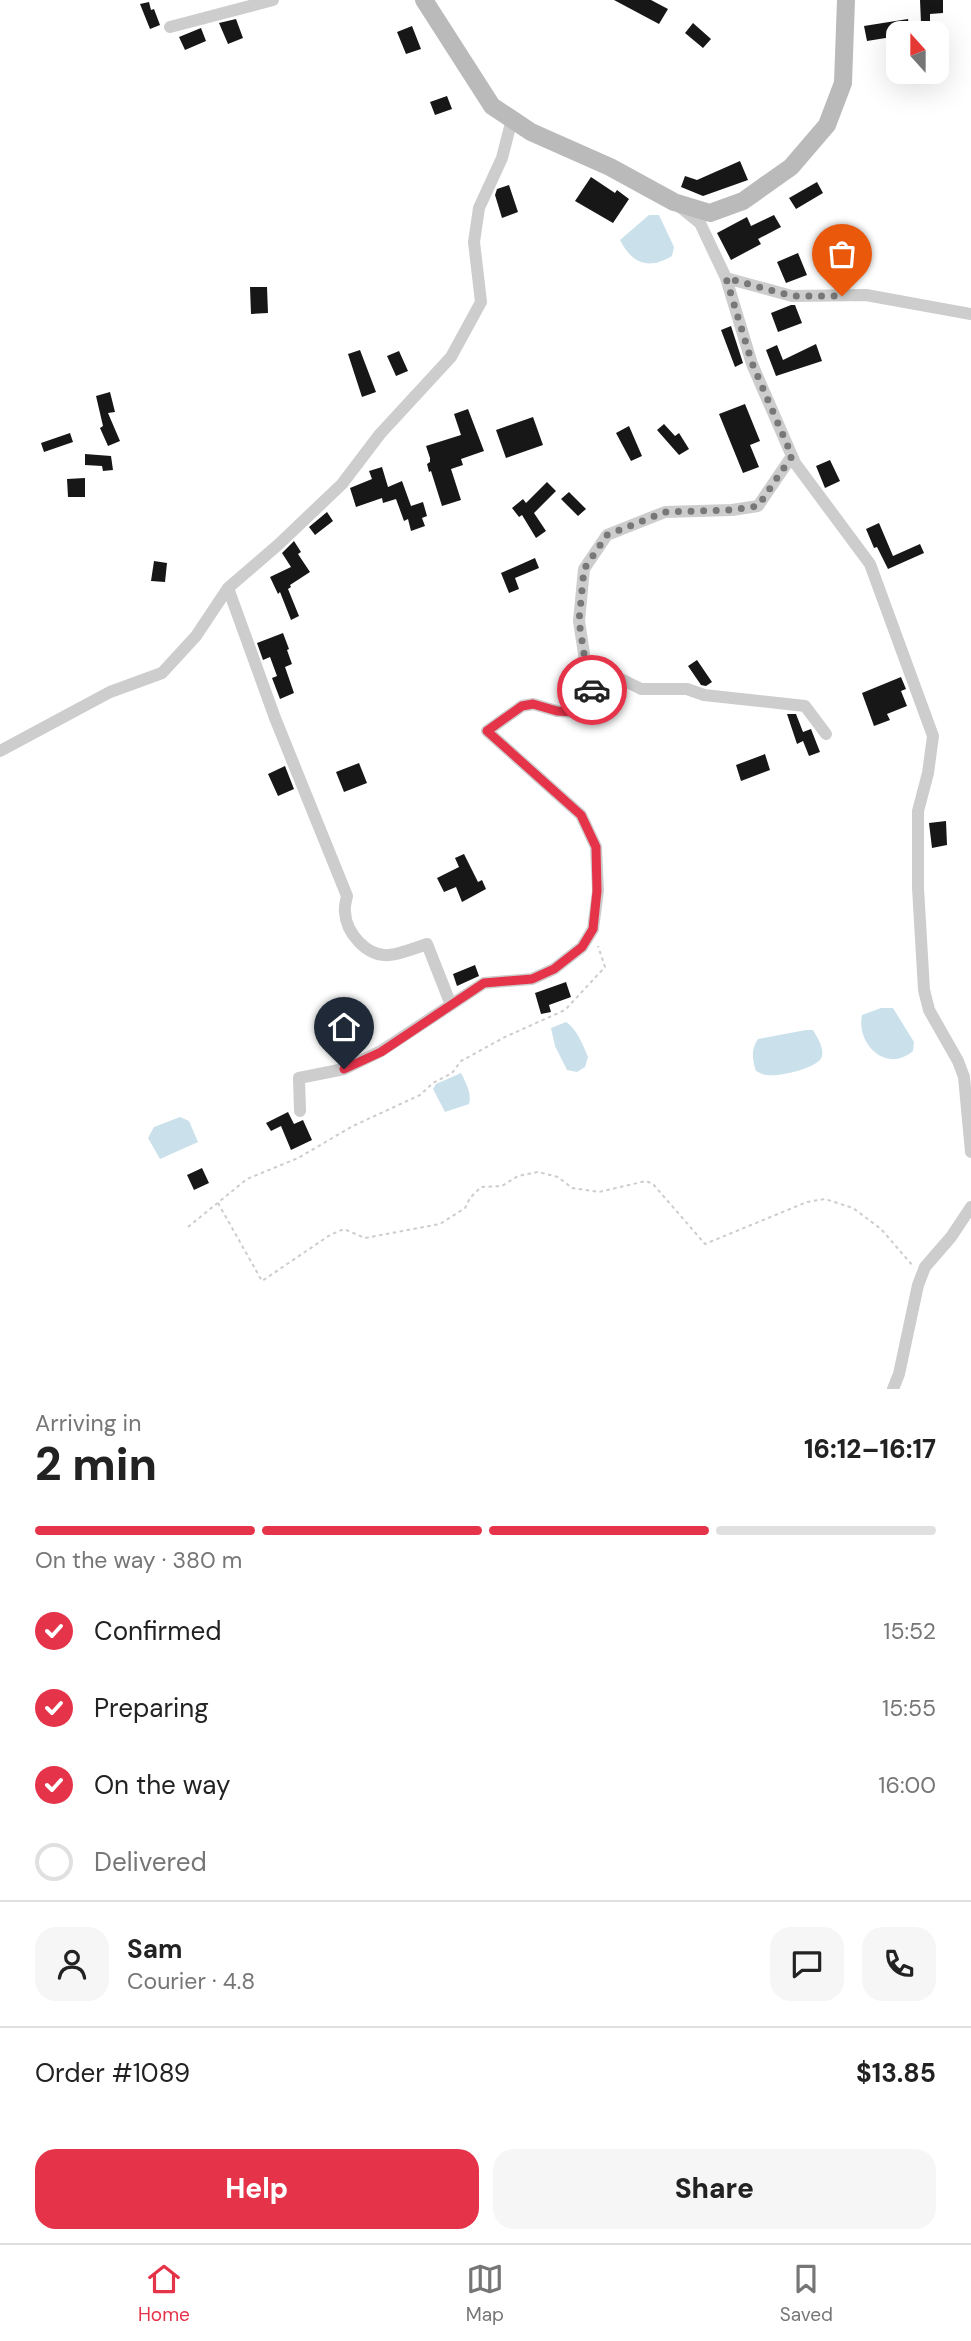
<!DOCTYPE html>
<html lang="en">
<head>
<meta charset="utf-8">
<style>
  :root { --surface:#fff; --page:#f6f6f6; --text:#222; --muted:#767676; --line:#e0e0e0; --accent:#e53349 }
  body { margin:0; font-family:"DM Sans",sans-serif; background:var(--page); color:var(--text); height:100vh; display:flex; flex-direction:column; font-size:26px; white-space:nowrap }
  * { box-sizing:border-box; margin:0 }
  p { font-size:23px; color:var(--muted) }
  .icon { flex:none; width:38px; height:38px; fill:none; stroke:currentColor; stroke-width:2; stroke-linecap:round; stroke-linejoin:round }
  .map { position:relative; height:1389px; overflow:hidden }
  .side { display:flex; flex-direction:column; background:var(--surface); flex:1 }
  .side>* { flex:none }
  .needle { width:46px; rotate:339deg }
  .fabs { position:absolute; left:886px; top:21px; display:grid; gap:14px }
  .fabs a { display:grid; place-items:center; width:63px; height:63px; border-radius:14px; background:var(--surface); box-shadow:0 7px 28px #0002; font-size:35px }
  .pin { position:absolute; display:grid; place-items:center; width:60px; height:60px; color:#fff; margin:-72px -30px; border-radius:50% 50% 50% 0; rotate:-45deg; box-shadow:0 0 7px #0007 }
  .pin .icon { rotate:45deg }
  .courier { position:absolute; display:grid; place-items:center; width:70px; height:70px; margin:-35px; border:5px solid #e53349; border-radius:50%; background:#fff; color:#222; box-shadow:0 2px 9px #0007 }
  .head em { font-style:normal; font-weight:800 }
  .head div { display:flex; flex-direction:column-reverse }
  .head { display:flex; align-items:center; justify-content:space-between; height:119px; padding:0 35px }
  h1 { font-size:46px; font-weight:800; line-height:52px }
  .bar { display:grid; grid-template-columns:repeat(4,1fr); gap:10px 7px; align-content:center; height:84px; padding:0 35px }
  .bar i { height:9px; border-radius:5px; background:var(--line) }
  .bar .active { background:var(--accent) }
  .bar p { grid-column:span 4 }
  .line { display:flex; align-items:center; gap:18px; padding:0 35px; border-top:2px solid var(--line) }
  .line div { flex:1 }
  .round { display:grid; place-items:center; flex:none; width:74px; height:74px; border-radius:21px; background:var(--page) }
  ol { padding:0 35px; list-style:none }
  li { display:flex; align-items:center; gap:21px; height:77px }
  li p { margin-inline-start:auto }
  li .icon { padding:7px; border-radius:50%; background:var(--accent); color:#fff; stroke-width:4 }
  li:last-child { color:var(--muted) }
  li i { width:38px; height:38px; border:4px solid var(--line); border-radius:50% }
  .action { display:flex; gap:14px; margin-top:auto; padding:14px 35px }
  .action a { flex:1; height:80px; border-radius:21px; background:var(--accent); color:#fff; font-size:28px; font-weight:800; line-height:80px; text-align:center }
  .action a+a { background:var(--page); color:var(--text) }
  .menu { display:flex; justify-content:space-around; align-items:center; height:98px; border-top:2px solid var(--line); background:var(--surface); font-size:19px; color:var(--muted) }
  .menu a { display:grid; justify-items:center; gap:4px }
  .menu .active { color:var(--accent) }
  .map>svg:first-child { display:block }
</style>
</head>
<body>
<div class="map">
<svg width="971" height="1389" viewBox="0 0 971 1389">
  <rect width="100%" height="100%" fill="#fff"/>
  <path fill="#cae1ec" d="M 649,215 L 659,215 L 674,247 L 672,256 C 649,270 632,264 620,240 Z
    M 881,1008 L 893,1008 L 914,1042 L 913,1051 C 886,1074 856,1044 862,1015 Z
    M 566,1022 C 577,1029 583,1045 588,1057 L 585,1067 L 577,1072 L 567,1070 L 555,1046 L 551,1028 Z
    M 806,1030 L 813,1030 C 817,1037 824,1047 822,1056 C 820,1068 779,1077 767,1075 C 763,1075 760,1073 756,1071 C 752,1060 751,1049 758,1039 Z
    M 461,1073 C 466,1083 472,1093 469,1104 L 445,1112 L 433,1089 L 436,1084 Z
    M 180,1117 L 189,1121 L 198,1142 L 160,1159 L 148,1138 L 154,1127 Z"/>
  <path fill="#171717" d="M 614,0 L 651,0 L 668,9 L 659,24 Z
    M 920,0 L 943,0 L 943,13 L 930,14 L 930,23 L 921,23 Z
    M 149,2 L 151,10 L 154,9 L 160,25 L 150,29 L 140,4 Z
    M 236,19 L 243,38 L 228,44 L 219,23 Z
    M 908,19 L 910,33 L 898,33 L 898,36 L 867,41 L 864,26 Z
    M 693,23 L 711,39 L 703,48 L 685,33 Z
    M 412,26 L 421,49 L 406,54 L 397,32 Z
    M 201,28 L 206,41 L 185,50 L 179,37 Z
    M 447,96 L 452,109 L 435,115 L 430,102 Z
    M 740,161 L 748,180 L 703,196 L 681,187 L 685,176 L 697,180 Z
    M 591,177 L 615,193 L 617,190 L 629,199 L 613,223 L 575,201 Z
    M 817,182 L 823,193 L 796,209 L 789,198 Z
    M 509,185 L 518,212 L 502,218 L 495,195 L 497,189 Z
    M 774,215 L 781,227 L 758,239 L 761,244 L 731,260 L 717,233 L 747,217 L 751,226 Z
    M 798,253 L 807,275 L 786,283 L 777,262 Z
    M 250,287 L 267,287 L 268,313 L 251,314 Z
    M 791,305 L 795,305 L 802,323 L 778,332 L 771,313 Z
    M 731,326 L 743,363 L 735,367 L 721,330 Z
    M 816,344 L 822,361 L 776,376 L 766,350 L 777,345 L 783,360 Z
    M 360,350 L 376,392 L 362,397 L 348,354 Z
    M 399,351 L 408,371 L 396,376 L 387,356 Z
    M 110,392 L 115,412 L 108,413 L 120,441 L 108,446 L 100,428 L 103,426 L 96,396 Z
    M 745,404 L 760,441 L 750,445 L 759,467 L 743,473 L 719,414 Z
    M 468,409 L 484,451 L 461,459 L 463,465 L 451,469 L 461,500 L 442,506 L 431,471 L 429,472 L 427,464 L 430,462 L 430,458 L 426,446 L 461,435 L 454,414 Z
    M 533,417 L 543,445 L 506,458 L 496,430 Z
    M 664,424 L 675,436 L 679,433 L 689,449 L 679,455 L 657,430 Z
    M 629,426 L 642,456 L 631,461 L 616,433 Z
    M 70,433 L 73,442 L 44,452 L 41,443 Z
    M 85,454 L 111,456 L 113,470 L 103,471 L 102,466 L 85,465 Z
    M 830,460 L 840,481 L 825,488 L 816,466 Z
    M 382,467 L 388,487 L 402,481 L 411,506 L 423,502 L 427,516 L 422,518 L 425,526 L 411,531 L 408,519 L 404,521 L 396,499 L 383,503 L 382,498 L 356,507 L 350,488 L 372,479 L 369,471 Z
    M 85,478 L 85,497 L 68,497 L 67,479 Z
    M 547,482 L 556,491 L 534,513 L 546,531 L 536,538 L 522,515 L 519,517 L 512,508 L 523,499 L 526,503 Z
    M 569,492 L 586,509 L 578,516 L 561,499 Z
    M 327,512 L 333,521 L 315,535 L 309,527 Z
    M 879,523 L 893,556 L 920,544 L 924,553 L 888,569 L 877,547 L 874,548 L 866,529 Z
    M 294,541 L 301,552 L 298,554 L 310,572 L 290,585 L 291,587 L 288,589 L 299,616 L 291,620 L 280,592 L 278,594 L 270,577 L 291,567 L 282,553 Z
    M 535,558 L 539,568 L 515,578 L 519,589 L 509,593 L 501,573 Z
    M 154,561 L 167,563 L 165,582 L 151,581 Z
    M 283,633 L 289,649 L 287,650 L 292,664 L 285,667 L 294,693 L 280,699 L 272,678 L 277,676 L 270,657 L 263,660 L 257,643 Z
    M 697,660 L 712,682 L 706,686 L 701,685 L 688,666 Z
    M 901,677 L 906,689 L 901,691 L 907,706 L 887,714 L 890,720 L 874,726 L 862,693 Z
    M 787,714 L 796,714 L 803,732 L 811,729 L 820,752 L 809,756 L 803,741 L 797,744 Z
    M 765,754 L 770,770 L 741,781 L 736,765 Z
    M 359,763 L 367,783 L 344,792 L 336,772 Z
    M 285,766 L 294,789 L 278,796 L 268,774 Z
    M 946,821 L 947,845 L 932,848 L 929,823 Z
    M 464,854 L 478,882 L 482,880 L 486,889 L 462,902 L 456,887 L 444,892 L 437,878 L 459,867 L 455,858 Z
    M 475,965 L 479,976 L 457,986 L 453,974 Z
    M 566,982 L 571,997 L 549,1005 L 551,1012 L 541,1014 L 535,993 Z
    M 288,1112 L 294,1124 L 303,1120 L 312,1140 L 291,1150 L 281,1126 L 271,1131 L 266,1123 Z
    M 202,1168 L 209,1183 L 194,1190 L 187,1175 Z"/>
  <g fill="none" stroke-linecap="round" stroke-linejoin="round">
    <path stroke="#cdcdcd" stroke-width="2" stroke-dasharray="3.5 3.5" stroke-linecap="butt" d="M 218,1203 L 262,1281 L 330,1235 L 344,1229 L 365,1238 L 440,1224 L 465,1208 L 470,1198 L 481,1187 L 502,1186 L 518,1176 L 538,1172 L 558,1177 L 572,1188 L 599,1192 L 646,1181 L 653,1184 L 705,1244 L 807,1202 L 825,1199 L 853,1208 L 881,1229 L 913,1266
      M 188,1227 L 247,1179 L 298,1158 L 353,1126 L 420,1095 L 433,1083 L 452,1073 L 461,1061 L 505,1037 L 565,1010 L 605,967 L 598,946"/>
    <path stroke="#cdcdcd" stroke-width="12" d="M 170,27 L 273,0
      M 679,206 L 700,223 L 726,278 L 752,364 L 795,463 L 870,564 L 933,736 L 928,773 L 918,811 L 918,888 L 924,990 L 929,1010 L 958,1061 L 964,1077 L 971,1152
      M 726,278 L 792,296 L 866,295 L 971,314
      M 228,588 L 275,718 L 347,896 C 346,901 344,907 345,912 C 346,933 367,957 389,955 C 401,954 415,948 427,944 L 451,1005
      M 586,667 L 609,673 L 641,689 L 687,689 L 704,695 L 805,706 L 826,734
      M 0,751 L 110,692 L 162,673 L 196,636 L 228,588 L 279,544 L 342,484 L 380,434 L 451,357 L 481,302 L 474,242 L 479,208 L 502,158 L 512,119
      M 300,1111 L 299,1078 L 344,1069 L 381,1051 L 484,983 L 532,979 L 554,969 L 582,947 L 593,929 L 598,891 L 596,847 L 581,815 L 487,731 L 522,706 L 533,704 L 557,711 L 575,712 L 589,702 L 592,690 L 586,667 L 579,621 L 584,569 L 607,535 L 665,512 L 732,510 L 758,506 L 792,456
      M 893,1389 L 899,1374 L 918,1285 L 925,1267 L 951,1237 L 971,1207"/>
    <path stroke="#bababa" stroke-width="18" d="M 424,0 L 492,106 L 531,132 L 610,167 L 674,202 L 710,213 L 743,201 L 791,167 L 827,125 L 843,83 L 846,0"/>
  </g>
  <g fill="none" stroke-linecap="round" stroke-linejoin="round">
    <path stroke="#787878" stroke-width="7" stroke-dasharray="0 12.6" d="M 592,690 L 586,667 L 579,621 L 584,569 L 607,535 L 665,512 L 732,510 L 758,506 L 792,456 L 752,363 L 726,278 L 792,296 L 842,296"/>
    <path stroke="#e53349" stroke-width="9" d="M 344,1069 L 381,1052 L 484,983 L 532,979 L 554,969 L 582,947 L 593,929 L 597,891 L 596,847 L 581,815 L 487,731 L 522,706 L 533,704 L 557,711 L 575,712 L 589,702 L 592,690"/>
  </g>
</svg>
<div class="fabs">
<a><svg class="needle" viewBox="-14 -14 28 28"><path d="M0-13l5 13h-10z" fill="#e53935"/><path d="M0 13l5-13h-10z" fill="#767676"/></svg></a>
</div>
<div class="pin" style="left:842px;top:296px;background:#ea580c"><svg class="icon" aria-label="bag" viewBox="0 0 24 24"><path d="M5 8h14l-1 12H6zM9 8a3 3 0 0 1 6 0"/></svg></div>
<div class="pin" style="left:344px;top:1069px;background:#1f2937"><svg class="icon" aria-label="home" viewBox="0 0 24 24"><path d="M3 11l9-7 9 7M6 9v11h12V9"/></svg></div>
<div class="courier" style="left:592px;top:690px"><svg class="icon" aria-label="car" viewBox="0 0 24 24"><path d="M5 17H2v-5l4-1 3-4h7l3 4 3 1v5h-3M9 17h6M6 11h13"/><circle cx="7" cy="17" r="2"/><circle cx="17" cy="17" r="2"/></svg></div>
</div>
<section class="side">
<div class="head"><div><h1>2 min</h1><p>Arriving in</p></div><em>16:12–16:17</em></div>
<div class="bar"><i class="active"></i><i class="active"></i><i class="active"></i><i></i><p>On the way · 380 m</p></div>
<ol>
<li><svg class="icon" aria-label="check" viewBox="0 0 24 24"><path d="M5 12l5 5 9-10"/></svg>Confirmed<p>15:52</p></li>
<li><svg class="icon" aria-label="check" viewBox="0 0 24 24"><path d="M5 12l5 5 9-10"/></svg>Preparing<p>15:55</p></li>
<li><svg class="icon" aria-label="check" viewBox="0 0 24 24"><path d="M5 12l5 5 9-10"/></svg>On the way<p>16:00</p></li>
<li><i></i>Delivered</li>
</ol>
<div class="line" style="height:126px"><a class="round"><svg class="icon" aria-label="person" viewBox="0 0 24 24"><circle cx="12" cy="8" r="4"/><path d="M4 21q1-7 8-7t8 7"/></svg></a><div><b>Sam</b><p>Courier · 4.8</p></div><a class="round"><svg class="icon" aria-label="chat" viewBox="0 0 24 24"><path d="M4 5h16v11H9l-5 4z"/></svg></a><a class="round"><svg class="icon" aria-label="phone" viewBox="0 0 24 24"><path d="M5 4h4l2 5-3 2q2 4 5 5l2-3 5 2v4C11 20 4 13 5 4z"/></svg></a></div>
<div class="line" style="height:91px"><div>Order #1089</div><b>$13.85</b></div>
<div class="action"><a>Help</a><a>Share</a></div>
</section>
<nav class="menu">
<a class="active"><svg class="icon" aria-label="home" viewBox="0 0 24 24"><path d="M3 11l9-7 9 7M6 9v11h12V9"/></svg>Home</a>
<a><svg class="icon" aria-label="map" viewBox="0 0 24 24"><path d="M3 6l6-2 6 2 6-2v14l-6 2-6-2-6 2zM9 4v14M15 6v14"/></svg>Map</a>
<a><svg class="icon" aria-label="saved" viewBox="0 0 24 24"><path d="M7 4h10v16l-5-4-5 4z"/></svg>Saved</a>
</nav>
</body>
</html>
